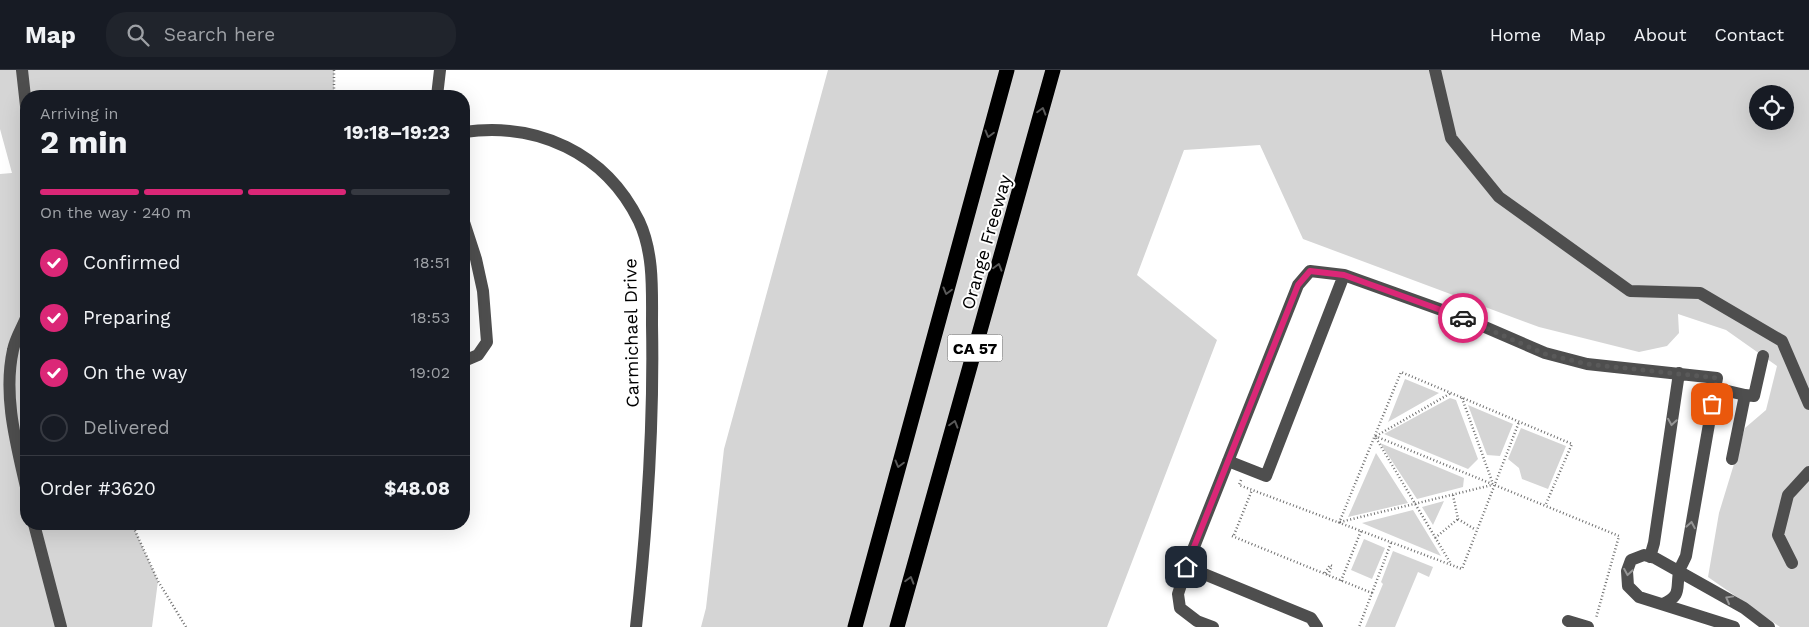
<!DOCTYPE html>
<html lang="en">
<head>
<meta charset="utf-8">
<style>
  :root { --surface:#171b24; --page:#20242c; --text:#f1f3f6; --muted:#9ea1a6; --line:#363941; --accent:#db2777 }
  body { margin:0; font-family:"Work Sans",sans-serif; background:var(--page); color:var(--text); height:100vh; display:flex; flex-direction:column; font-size:19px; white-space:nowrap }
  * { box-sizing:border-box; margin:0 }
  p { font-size:16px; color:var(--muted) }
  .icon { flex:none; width:28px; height:28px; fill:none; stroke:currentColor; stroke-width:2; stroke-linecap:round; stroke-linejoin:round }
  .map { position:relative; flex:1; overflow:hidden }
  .drawer { position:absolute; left:20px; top:20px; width:450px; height:440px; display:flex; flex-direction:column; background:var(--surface); border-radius:20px; box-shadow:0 5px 20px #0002 }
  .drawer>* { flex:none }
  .buttons { position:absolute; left:1749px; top:15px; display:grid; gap:10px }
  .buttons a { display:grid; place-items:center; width:45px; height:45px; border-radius:50%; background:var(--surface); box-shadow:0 5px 20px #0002; font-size:25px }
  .pin { position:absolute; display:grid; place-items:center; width:42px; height:42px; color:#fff; margin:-21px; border-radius:10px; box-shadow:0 2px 8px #0006 }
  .courier { position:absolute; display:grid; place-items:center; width:50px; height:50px; margin:-25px; border:4px solid #db2777; border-radius:50%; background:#fff; color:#222; box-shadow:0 1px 6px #0007 }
  .overview em { font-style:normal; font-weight:700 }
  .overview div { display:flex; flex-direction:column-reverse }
  .overview { display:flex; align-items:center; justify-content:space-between; height:85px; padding:0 20px }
  h1 { font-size:32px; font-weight:700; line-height:38px }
  .bar { display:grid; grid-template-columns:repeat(4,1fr); gap:8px 5px; align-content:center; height:60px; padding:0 20px }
  .bar i { height:6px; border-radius:4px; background:var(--line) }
  .bar .on { background:var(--accent) }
  .bar p { grid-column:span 4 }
  .line { display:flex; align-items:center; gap:12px; padding:0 20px; border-top:1px solid var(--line) }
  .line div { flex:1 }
  ol { padding:0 20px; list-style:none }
  li { display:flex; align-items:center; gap:15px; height:55px }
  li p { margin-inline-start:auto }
  li .icon { padding:5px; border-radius:50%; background:var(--accent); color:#fff; stroke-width:4 }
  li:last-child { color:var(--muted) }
  li i { width:28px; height:28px; border:2px solid var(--line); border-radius:50% }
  header { display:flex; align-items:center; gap:30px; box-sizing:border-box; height:70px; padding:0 25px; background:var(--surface); border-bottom:1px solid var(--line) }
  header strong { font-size:24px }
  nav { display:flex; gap:28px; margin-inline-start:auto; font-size:18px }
  .search { width:350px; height:45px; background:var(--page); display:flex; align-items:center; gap:12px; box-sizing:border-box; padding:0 18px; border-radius:20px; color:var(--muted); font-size:19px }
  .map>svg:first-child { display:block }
</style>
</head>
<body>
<header>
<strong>Map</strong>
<div class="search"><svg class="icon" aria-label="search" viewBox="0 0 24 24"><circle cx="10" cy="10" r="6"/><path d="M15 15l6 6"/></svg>Search here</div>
<nav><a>Home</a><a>Map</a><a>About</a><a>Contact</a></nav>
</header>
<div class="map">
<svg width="1809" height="557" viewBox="0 0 1809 557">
  <rect width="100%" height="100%" fill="#fff"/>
  <path fill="#d5d5d5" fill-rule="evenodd" d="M 0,0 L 334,0 L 334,26 L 26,26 L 26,454 L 132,454 L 158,511 L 152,557 L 0,557 L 0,104 L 12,103 L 0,59 Z
    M 828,0 L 1809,0 L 1809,557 L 1780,557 L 1708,507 L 1719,443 L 1745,358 L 1766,340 L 1777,296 L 1726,260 L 1678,244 L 1679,263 L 1667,276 L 1639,282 L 1539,257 L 1303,169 L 1260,75 L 1184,80 L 1137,205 L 1217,270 L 1107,557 L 701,557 L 706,538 L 724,379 ZM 1758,24 L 1785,24 L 1785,51 L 1758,51 Z
    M 1405,309 L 1439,323 L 1388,352 Z
    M 1450,328 L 1456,330 L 1478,389 L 1468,399 L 1384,364 Z
    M 1468,335 L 1513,354 L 1500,386 L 1487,385 Z
    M 1521,358 L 1566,376 L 1548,419 L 1522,409 L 1519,398 L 1508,389 Z
    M 1380,373 L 1464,408 L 1463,417 L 1417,429 Z
    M 1376,383 L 1408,433 L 1348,447 Z
    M 1444,431 L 1433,455 L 1422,437 Z
    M 1413,440 L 1441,486 L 1362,453 Z
    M 1364,469 L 1385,478 L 1372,509 L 1351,500 Z
    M 1393,481 L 1433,497 L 1429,507 L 1418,502 L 1395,557 L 1365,557 L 1383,514 L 1381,512 Z"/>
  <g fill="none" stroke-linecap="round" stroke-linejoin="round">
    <g stroke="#dbdbdb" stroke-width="16">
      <path id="highway" d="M 855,557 L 1007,0
        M 897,557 L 1053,0"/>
    </g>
    <path stroke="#707070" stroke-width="2.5" stroke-dasharray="1 2.5" stroke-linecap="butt" d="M 334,0 L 334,26
      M 1462,328 L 1493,414
      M 1375,366 L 1619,466 L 1596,548
      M 1376,366 L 1451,323
      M 1376,368 L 1451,494
      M 1241,410 L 1239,415 L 1462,499 L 1519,352
      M 1453,425 L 1458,449 L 1476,460
      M 1340,452 L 1492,415
      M 1339,453 L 1401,302 L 1572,374 L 1545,436
      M 132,454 L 158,511 L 186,557
      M 1234,465 L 1252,420
      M 1232,466 L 1372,523 L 1359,557
      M 1435,468 L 1458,449
      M 1325,503 L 1330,495 L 1332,496 L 1328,505
      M 1341,511 L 1361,461
      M 1372,523 L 1391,473"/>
    <path stroke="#4e4e4e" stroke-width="12" d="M 22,0 L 26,36
      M 1435,0 L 1451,68 L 1499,127 L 1630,221 L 1700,223 L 1782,271 L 1809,334
      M 437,26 L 440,0
      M 464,62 C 537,52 605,82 639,151 C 654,183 652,221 652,255 C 654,356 647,457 636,557
      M 464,152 L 476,189 L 483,221 L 487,272 L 478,285 L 464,291
      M 26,248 C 22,258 15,269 13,280 C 3,325 16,373 26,417
      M 1715,318 L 1745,325
      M 1732,389 L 1745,325 L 1754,326 L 1763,286
      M 1228,391 L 1266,406 L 1344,205
      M 34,454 L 61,557
      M 1650,487 L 1654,473 L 1679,303
      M 1792,493 L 1778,465 L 1788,425 L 1809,402
      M 1187,497 L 1311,548 L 1317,557
      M 1568,551 L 1588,557
      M 1213,557 L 1197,551 L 1180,538 L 1178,524 L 1190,487 L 1298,215 L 1310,201 L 1344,205 L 1464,248 L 1545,283 L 1587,294 L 1717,308 L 1686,486 C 1684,491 1680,497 1679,502 C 1676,519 1682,525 1663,534
      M 1734,557 L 1639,527 L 1628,516 L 1627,501 L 1631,490 L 1644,485 L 1655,488 L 1744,538 L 1769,557"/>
    <use href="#highway" stroke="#000" stroke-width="15"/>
  </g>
  <defs><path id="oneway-chevron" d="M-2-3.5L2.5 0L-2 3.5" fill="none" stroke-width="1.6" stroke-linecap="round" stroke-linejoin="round" transform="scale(1.25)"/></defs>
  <g stroke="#595959">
    <use href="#oneway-chevron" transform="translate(1042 41) rotate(-74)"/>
    <use href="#oneway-chevron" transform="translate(989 64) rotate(105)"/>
    <use href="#oneway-chevron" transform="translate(998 197) rotate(-74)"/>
    <use href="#oneway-chevron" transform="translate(947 221) rotate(105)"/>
    <use href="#oneway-chevron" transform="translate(954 354) rotate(-74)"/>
    <use href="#oneway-chevron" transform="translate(899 394) rotate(105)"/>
    <use href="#oneway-chevron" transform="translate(910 510) rotate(-74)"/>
  </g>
  <g stroke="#959595">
    <use href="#oneway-chevron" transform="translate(1672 352) rotate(99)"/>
    <use href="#oneway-chevron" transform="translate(1691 455) rotate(-80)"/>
    <use href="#oneway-chevron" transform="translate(1628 502) rotate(99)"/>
    <use href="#oneway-chevron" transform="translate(1729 529) rotate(-151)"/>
  </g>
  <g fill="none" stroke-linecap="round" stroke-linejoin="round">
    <path stroke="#595959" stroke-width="5" stroke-dasharray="0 9" d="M 1463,248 L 1545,284 L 1587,294 L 1717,308 L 1712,334"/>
    <path stroke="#db2777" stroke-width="6" d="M 1186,497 L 1298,215 L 1310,201 L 1344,205 L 1463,248"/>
  </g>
  <g text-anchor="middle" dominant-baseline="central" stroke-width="4" stroke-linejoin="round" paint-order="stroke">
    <rect fill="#fff" stroke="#4c4c4c" stroke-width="1" x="947.5" y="264.5" width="55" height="27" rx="4"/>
    <g font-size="16" font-weight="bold" fill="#000">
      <text x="975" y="278">CA 57</text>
    </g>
    <g font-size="18" fill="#000" stroke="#fff">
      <text transform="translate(986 172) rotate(-74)">Orange Freeway</text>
      <text transform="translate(631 263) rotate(-91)">Carmichael Drive</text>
    </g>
  </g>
</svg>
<div class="buttons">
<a><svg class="icon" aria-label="locate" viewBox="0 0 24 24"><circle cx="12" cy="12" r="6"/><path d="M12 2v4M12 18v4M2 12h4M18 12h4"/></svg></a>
</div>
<div class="pin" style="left:1712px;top:334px;background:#ea580c"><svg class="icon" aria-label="bag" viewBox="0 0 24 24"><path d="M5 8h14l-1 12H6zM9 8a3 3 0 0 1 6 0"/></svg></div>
<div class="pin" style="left:1186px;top:497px;background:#1f2937"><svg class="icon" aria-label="home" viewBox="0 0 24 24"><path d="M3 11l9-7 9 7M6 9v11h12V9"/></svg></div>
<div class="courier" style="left:1463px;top:248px"><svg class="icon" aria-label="car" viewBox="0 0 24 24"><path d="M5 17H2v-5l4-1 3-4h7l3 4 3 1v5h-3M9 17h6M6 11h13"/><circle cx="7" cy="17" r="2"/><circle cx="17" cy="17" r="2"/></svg></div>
<section class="drawer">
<div class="overview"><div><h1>2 min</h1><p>Arriving in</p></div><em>19:18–19:23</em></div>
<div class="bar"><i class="on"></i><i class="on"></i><i class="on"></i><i></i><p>On the way · 240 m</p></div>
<ol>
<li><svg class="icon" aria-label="check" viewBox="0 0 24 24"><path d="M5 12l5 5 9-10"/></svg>Confirmed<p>18:51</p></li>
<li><svg class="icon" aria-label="check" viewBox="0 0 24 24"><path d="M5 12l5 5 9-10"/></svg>Preparing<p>18:53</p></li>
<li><svg class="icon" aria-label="check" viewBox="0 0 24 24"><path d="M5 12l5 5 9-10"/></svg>On the way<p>19:02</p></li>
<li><i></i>Delivered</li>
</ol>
<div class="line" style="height:65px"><div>Order #3620</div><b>$48.08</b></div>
</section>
</div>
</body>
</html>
